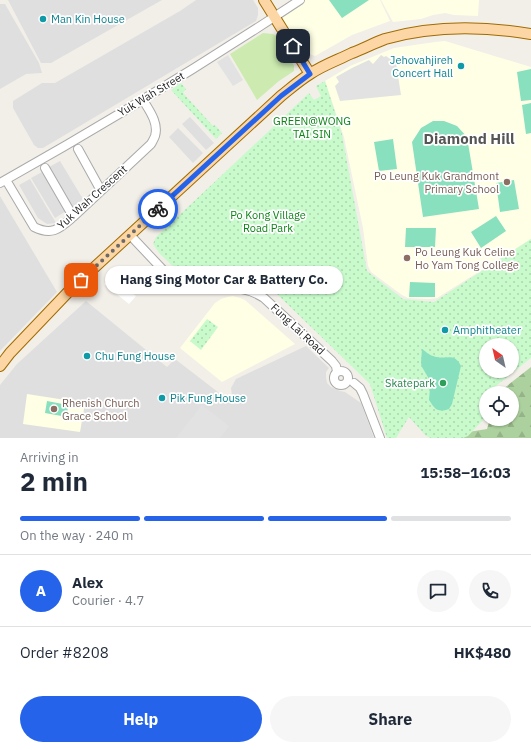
<!DOCTYPE html>
<html lang="en">
<head>
<meta charset="utf-8">
<style>
  :root { --surface:#fff; --page:#f6f6f7; --text:#1f2937; --muted:#747a83; --line:#e0e1e3; --accent:#2563eb }
  body { margin:0; font-family:"IBM Plex Sans",sans-serif; background:var(--page); color:var(--text); height:100vh; display:flex; flex-direction:column; font-size:15px; white-space:nowrap }
  * { box-sizing:border-box; margin:0 }
  p { font-size:13px; color:var(--muted) }
  .icon { flex:none; width:22px; height:22px; fill:none; stroke:currentColor; stroke-width:2; stroke-linecap:round; stroke-linejoin:round }
  .map { position:relative; height:438px; overflow:hidden }
  .sheet { display:flex; flex-direction:column; background:var(--surface); flex:1 }
  .sheet>* { flex:none }
  .needle { width:26px; rotate:326deg }
  .controls { position:absolute; left:479px; top:338px; display:grid; gap:8px }
  .controls a { display:grid; place-items:center; width:40px; height:40px; border-radius:50%; background:var(--surface); box-shadow:0 1px 3px #0004; font-size:20px }
  .pin { position:absolute; display:grid; place-items:center; width:34px; height:34px; color:#fff; margin:-17px; border-radius:8px; box-shadow:0 2px 6px #0006 }
  .courier { position:absolute; display:grid; place-items:center; width:40px; height:40px; margin:-20px; border:3px solid #2563eb; border-radius:50%; background:#fff; color:#222; box-shadow:0 1px 5px #0007 }
  .bubble { position:absolute; height:28px; border-radius:14px; background:var(--surface); box-shadow:0 1px 3px #0004; font-size:13px; font-weight:700; line-height:28px; text-align:center }
  .summary em { font-style:normal; font-weight:700 }
  .summary div { display:flex; flex-direction:column-reverse }
  .summary { display:flex; align-items:center; justify-content:space-between; height:68px; padding:0 20px }
  h1 { font-size:26px; font-weight:700; line-height:30px }
  .bar { display:grid; grid-template-columns:repeat(4,1fr); gap:6px 4px; align-content:center; height:48px; padding:0 20px }
  .bar i { height:5px; border-radius:3px; background:var(--line) }
  .bar .active { background:var(--accent) }
  .bar p { grid-column:span 4 }
  .line { display:flex; align-items:center; gap:10px; padding:0 20px; border-top:1px solid var(--line) }
  .line div { flex:1 }
  .round { display:grid; place-items:center; flex:none; width:42px; height:42px; border-radius:21px; background:var(--page) }
  .button { display:flex; gap:8px; margin-top:auto; padding:8px 20px }
  .button a { flex:1; height:46px; border-radius:24px; background:var(--accent); color:#fff; font-size:16px; font-weight:700; line-height:46px; text-align:center }
  .button a+a { background:var(--page); color:var(--text) }
  .map>svg:first-child { display:block }
</style>
</head>
<body>
<div class="map">
<svg width="531" height="438" viewBox="0 0 531 438">
  <defs>
    <pattern id="forest-firs" width="22" height="20" patternUnits="userSpaceOnUse"><rect width="22" height="20" fill="#add19e"/><path d="M5 1l3.5 6h-7zM16 11l3.5 6h-7z" fill="#95b388"/></pattern>
    <pattern id="park-dots" width="8" height="8" patternUnits="userSpaceOnUse"><rect width="8" height="8" fill="#c8facc"/><path d="M2 2h.1M6 6h.1" fill="none" stroke="#acd6af" stroke-width="1.8" stroke-linecap="round"/></pattern>
  </defs>
  <rect width="100%" height="100%" fill="#f2efe9"/>
  <path fill="#e0dfdf" d="M 8,0 L 162,0 L 51,63 L 41,63 Z
    M 196,0 L 253,0 L 258,8 L 258,15 L 256,21 L 43,148 L 38,148 L 34,145 L 13,108 L 13,101 L 42,83 L 55,83 L 180,11 Z
    M 0,4 L 5,4 L 39,63 L 42,73 L 26,74 L 0,89 Z
    M 190,117 L 214,143 L 206,150 L 182,124 Z
    M 178,128 L 203,153 L 193,163 L 169,137 Z
    M 60,161 L 83,199 L 73,208 L 49,167 Z
    M 42,172 L 66,211 L 55,218 L 31,178 Z
    M 30,179 L 56,223 L 47,224 L 38,218 L 19,185 Z
    M 0,196 L 57,292 L 0,351 Z
    M 86,301 L 167,367 L 175,359 L 227,399 L 232,395 L 231,388 L 236,379 L 306,346 L 329,368 L 326,372 L 326,377 L 327,383 L 331,387 L 340,391 L 345,392 L 361,403 L 374,438 L 0,438 L 0,385 L 17,364 Z"/>
  <path fill="#ffffe5" d="M 305,0 L 380,0 L 390,21 L 352,35 L 315,56 L 304,52 L 289,29 L 281,15 Z
    M 381,0 L 479,0 L 478,16 L 454,15 L 445,13 L 433,15 L 421,19 L 393,22 Z
    M 445,41 L 531,67 L 531,239 L 437,298 L 429,299 L 408,298 L 402,295 L 371,272 L 368,266 L 363,228 L 344,137 L 325,81 L 350,66 L 394,48 L 435,42 Z
    M 233,296 L 240,298 L 245,300 L 295,344 L 222,382 L 180,348 L 215,303 L 221,299 L 227,297 Z
    M 27,394 L 85,403 L 80,432 L 23,424 Z"/>
  <path fill="url(#forest-firs)" d="M 531,367 L 531,438 L 431,438 L 487,429 L 490,419 L 512,419 L 512,393 L 498,393 Z"/>
  <path fill="url(#park-dots)" fill-rule="evenodd" d="M 325,81 L 342,134 L 367,271 L 403,299 L 434,302 L 531,239 L 531,358 L 487,393 L 486,393 L 484,419 L 468,436 L 463,438 L 431,438 L 426,436 L 409,417 L 396,438 L 387,438 L 370,384 L 276,293 L 245,282 L 200,281 L 179,272 L 160,254 L 153,244 L 156,237 L 271,129 L 309,93 L 314,100 L 321,96 L 316,86 ZM 486,345 L 512,345 L 512,371 L 486,371 Z
    M 181,83 L 186,89 L 183,93 L 213,126 L 215,125 L 222,133 L 216,139 L 171,90 Z
    M 207,319 L 218,327 L 201,350 L 190,341 Z"/>
  <path fill="#cdebb0" d="M 263,33 L 273,34 L 277,36 L 292,62 L 294,66 L 294,71 L 279,81 L 257,100 L 230,54 Z"/>
  <path fill="#88e0be" d="M 329,0 L 369,0 L 342,18 Z
    M 531,69 L 531,100 L 521,101 L 517,72 Z
    M 531,103 L 531,133 L 526,134 L 522,105 Z
    M 433,121 L 444,121 L 457,126 L 467,137 L 479,209 L 423,217 L 412,142 L 421,128 Z
    M 393,139 L 397,169 L 379,171 L 374,142 Z
    M 514,180 L 519,209 L 500,212 L 496,183 Z
    M 496,216 L 506,231 L 481,248 L 471,232 Z
    M 406,228 L 436,228 L 435,247 L 405,247 Z
    M 410,282 L 435,283 L 435,297 L 409,297 Z
    M 422,349 C 425,351 429,355 433,356 C 445,361 454,351 461,366 L 452,404 L 449,409 C 437,413 435,409 429,400 L 430,388 L 429,379 L 422,367 L 421,363 Z
    M 47,401 L 68,405 L 67,417 L 45,413 Z"/>
  <path fill="#e2e2e2" d="M 228,55 L 243,80 L 233,86 L 217,62 Z
    M 381,55 L 384,57 L 386,56 L 396,63 L 401,95 L 340,101 L 335,86 L 339,82 L 336,77 L 352,68 L 369,60 L 373,64 Z
    M 202,405 L 229,426 L 220,438 L 176,438 Z"/>
  <path fill="#fff" d="M 112,278 L 136,296 L 129,304 L 104,284 Z"/>
  <g fill="none" stroke-linecap="round" stroke-linejoin="round">
    <g stroke="#a9a9a9" stroke-width="10">
      <path id="minor" d="M 78,149 L 99,187
        M 45,168 L 71,213
        M 6,180 L 34,227 C 52,236 59,229 73,217 L 151,144 C 152,142 154,139 155,136 C 159,123 149,110 143,100
        M 0,183 C 102,126 202,65 300,0
        M 130,235 L 164,271 C 171,278 180,284 191,286 C 217,292 238,281 264,298 L 332,361 L 336,366 L 337,372
        M334 378a7 7 0 1 1 14 0a7 7 0 1 1-14 0Z
        M 354,383 L 360,388 L 363,394 L 380,438"/>
    </g>
    <g stroke="#a06b00" stroke-width="12">
      <path id="major" d="M 264,0 L 310,74
        M 0,366 L 10,353 L 72,288 L 281,96 C 291,88 300,80 310,74 C 323,65 338,60 352,53 C 363,49 374,43 385,39 C 433,25 483,26 531,34"/>
    </g>
    <use href="#minor" stroke="#fff" stroke-width="8"/>
    <use href="#major" stroke="#fcd6a4" stroke-width="10"/>
  </g>
  <g fill="none" stroke-linecap="round" stroke-linejoin="round">
    <path stroke="#6b6a68" stroke-width="4" stroke-dasharray="0 7.2" d="M 81,280 L 158,209"/>
    <path stroke="#2563eb" stroke-width="5" d="M 158,209 L 281,96 L 310,74 L 293,46"/>
  </g>
  <g fill="#0f9aa8" stroke="#fff" stroke-width="1.5">
    <circle cx="43" cy="19" r="4"/>
    <circle cx="461" cy="66" r="4"/>
    <circle cx="445" cy="330" r="4"/>
    <circle cx="87" cy="356" r="4"/>
    <circle cx="162" cy="398" r="4"/>
  </g>
  <g fill="#8d6e63" stroke="#fff" stroke-width="1.5">
    <circle cx="507" cy="182" r="4"/>
    <circle cx="407" cy="258" r="4"/>
    <circle cx="54" cy="409" r="4"/>
  </g>
  <circle fill="#2e9e5b" stroke="#fff" stroke-width="1.5" cx="443" cy="383" r="4"/>
  <g text-anchor="middle" dominant-baseline="central" stroke-width="3.5" stroke-linejoin="round" paint-order="stroke">
    <g font-size="11" fill="#0d838f" stroke="#fff" text-anchor="start">
      <text x="51" y="19">Man Kin House</text>
      <text x="453" y="60" text-anchor="end">Jehovahjireh<tspan x="453" dy="13">Concert Hall</tspan></text>
      <text x="453" y="330">Amphitheater</text>
      <text x="95" y="356">Chu Fung House</text>
      <text x="170" y="398">Pik Fung House</text>
    </g>
    <g font-size="11" fill="#222" stroke="#fff">
      <text transform="translate(151 94) rotate(-31)">Yuk Wah Street</text>
      <text transform="translate(92 197) rotate(-42)">Yuk Wah Crescent</text>
      <text transform="translate(298 329) rotate(43)">Fung Lai Road</text>
    </g>
    <g font-size="11" fill="#0c8416" stroke="#fff">
      <text x="312" y="121">GREEN@WONG<tspan x="312" dy="13">TAI SIN</tspan></text>
      <text x="268" y="215">Po Kong Village<tspan x="268" dy="13">Road Park</tspan></text>
    </g>
    <g font-size="11" fill="#785e54" stroke="#fff" text-anchor="start">
      <text x="499" y="176" text-anchor="end">Po Leung Kuk Grandmont<tspan x="499" dy="13">Primary School</tspan></text>
      <text x="415" y="252">Po Leung Kuk Celine<tspan x="415" dy="13">Ho Yam Tong College</tspan></text>
      <text x="62" y="403">Rhenish Church<tspan x="62" dy="13">Grace School</tspan></text>
    </g>
    <g font-size="11" fill="#27864d" stroke="#fff" text-anchor="end">
      <text x="435" y="383">Skatepark</text>
    </g>
    <g font-size="15" font-weight="bold" fill="#555" stroke="#fff">
      <text x="469" y="138">Diamond Hill</text>
    </g>
  </g>
</svg>
<div class="controls">
<a><svg class="needle" viewBox="-14 -14 28 28"><path d="M0-13l5 13h-10z" fill="#e53935"/><path d="M0 13l5-13h-10z" fill="#747a83"/></svg></a>
<a><svg class="icon" aria-label="locate" viewBox="0 0 24 24"><circle cx="12" cy="12" r="6"/><path d="M12 2v4M12 18v4M2 12h4M18 12h4"/></svg></a>
</div>
<div class="pin" style="left:81px;top:280px;background:#ea580c"><svg class="icon" aria-label="bag" viewBox="0 0 24 24"><path d="M5 8h14l-1 12H6zM9 8a3 3 0 0 1 6 0"/></svg></div>
<div class="pin" style="left:293px;top:46px;background:#1f2937"><svg class="icon" aria-label="home" viewBox="0 0 24 24"><path d="M3 11l9-7 9 7M6 9v11h12V9"/></svg></div>
<div class="courier" style="left:158px;top:209px"><svg class="icon" aria-label="bike" viewBox="0 0 24 24"><circle cx="6" cy="16" r="4"/><circle cx="18" cy="16" r="4"/><path d="M6 16l4-8h5l3 8M10 8l3 8H6M13 5h3"/></svg></div>
<div class="bubble" style="left:105px;top:266px;width:238px">Hang Sing Motor Car &amp; Battery Co.</div>
</div>
<section class="sheet">
<div class="summary"><div><h1>2 min</h1><p>Arriving in</p></div><em>15:58–16:03</em></div>
<div class="bar"><i class="active"></i><i class="active"></i><i class="active"></i><i></i><p>On the way · 240 m</p></div>
<div class="line" style="height:72px"><b class="round" style="background:var(--accent);color:#fff">A</b><div><b>Alex</b><p>Courier · 4.7</p></div><a class="round"><svg class="icon" aria-label="chat" viewBox="0 0 24 24"><path d="M4 5h16v11H9l-5 4z"/></svg></a><a class="round"><svg class="icon" aria-label="phone" viewBox="0 0 24 24"><path d="M5 4h4l2 5-3 2q2 4 5 5l2-3 5 2v4C11 20 4 13 5 4z"/></svg></a></div>
<div class="line" style="height:52px"><div>Order #8208</div><b>HK$480</b></div>
<div class="button"><a>Help</a><a>Share</a></div>
</section>
</body>
</html>
